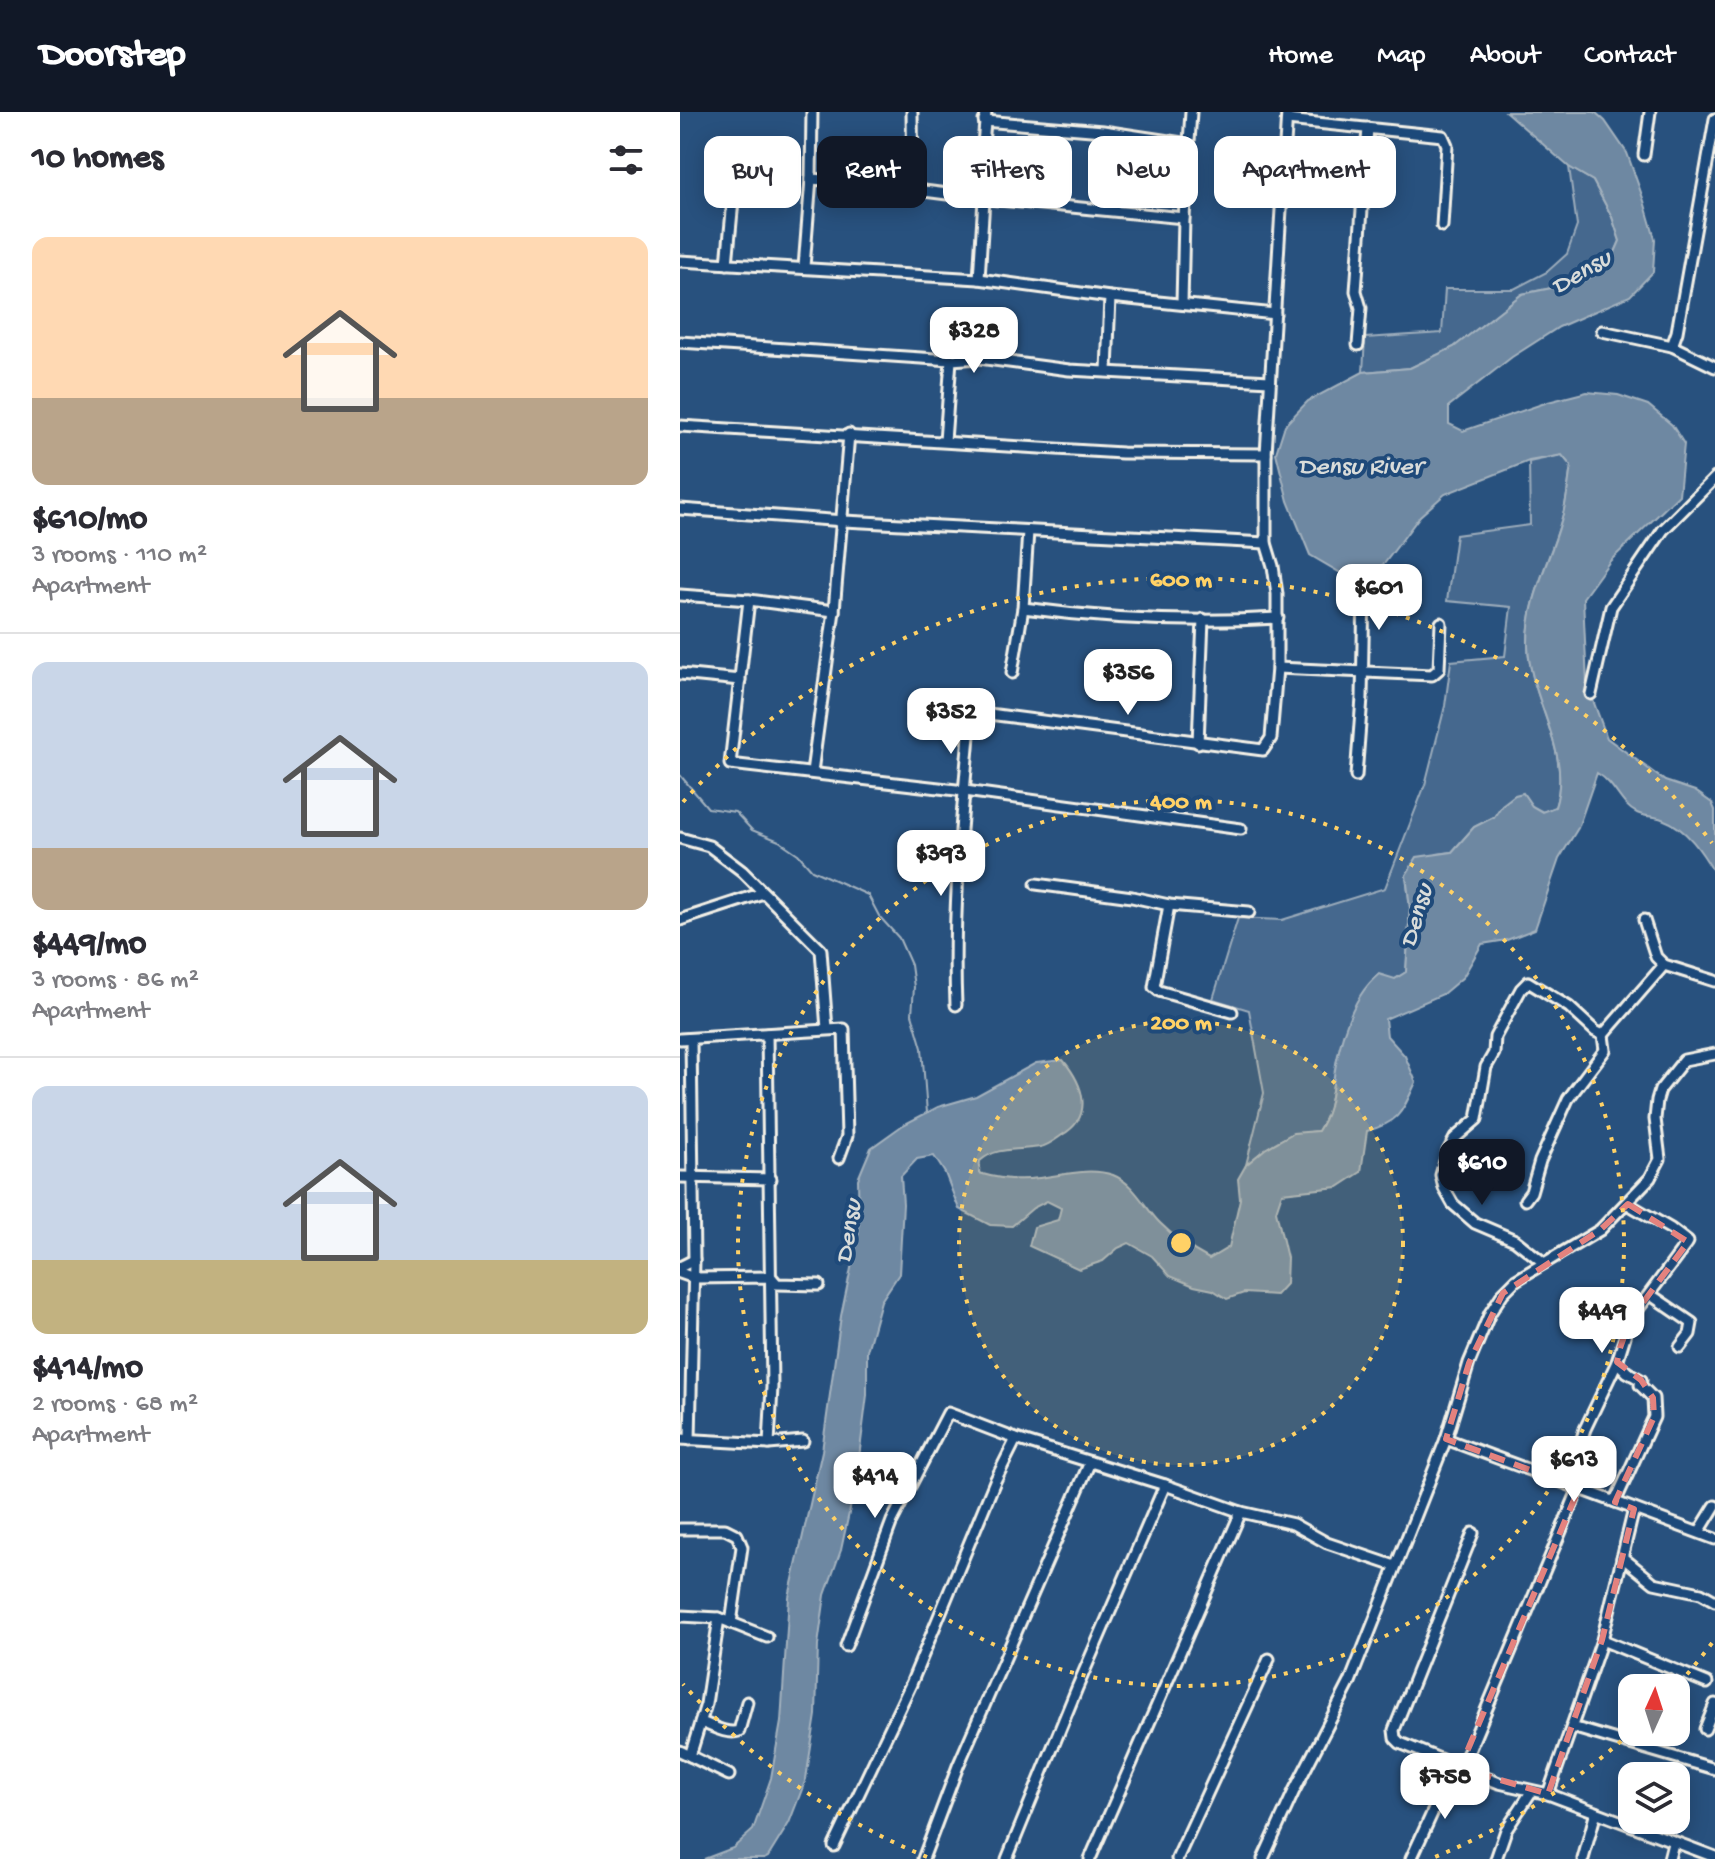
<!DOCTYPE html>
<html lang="en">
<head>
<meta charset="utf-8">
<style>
  :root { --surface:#fff; --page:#f7f7f7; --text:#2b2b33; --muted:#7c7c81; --line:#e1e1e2; --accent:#111827 }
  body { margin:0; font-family:"Gochi Hand",sans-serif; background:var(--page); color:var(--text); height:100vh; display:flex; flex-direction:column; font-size:30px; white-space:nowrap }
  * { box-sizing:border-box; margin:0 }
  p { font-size:26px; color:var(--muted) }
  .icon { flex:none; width:44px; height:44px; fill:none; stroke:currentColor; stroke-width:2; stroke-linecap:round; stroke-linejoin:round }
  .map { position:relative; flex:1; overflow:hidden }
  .details { display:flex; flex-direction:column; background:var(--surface); width:680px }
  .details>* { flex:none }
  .guide { position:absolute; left:24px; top:24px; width:760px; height:72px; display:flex; gap:16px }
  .needle { width:52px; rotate:3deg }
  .controls { position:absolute; left:938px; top:1562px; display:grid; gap:16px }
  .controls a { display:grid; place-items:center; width:72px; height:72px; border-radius:16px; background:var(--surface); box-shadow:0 4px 20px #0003; font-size:40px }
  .price { position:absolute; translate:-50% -68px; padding:0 18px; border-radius:16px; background:#fff; color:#222; font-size:26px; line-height:52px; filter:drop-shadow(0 2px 4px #0008) }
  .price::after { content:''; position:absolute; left:50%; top:48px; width:24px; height:18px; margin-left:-12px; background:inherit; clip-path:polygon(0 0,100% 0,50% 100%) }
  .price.on { background:var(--accent); color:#fff }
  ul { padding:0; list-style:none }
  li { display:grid; align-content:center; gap:16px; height:424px; padding:0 32px }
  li+li { border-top:2px solid var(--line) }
  li span { display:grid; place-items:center; height:248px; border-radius:16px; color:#555 }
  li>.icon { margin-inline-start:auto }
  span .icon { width:144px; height:144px; fill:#fffc; stroke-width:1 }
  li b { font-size:34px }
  h2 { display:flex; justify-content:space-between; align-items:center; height:96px; padding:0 32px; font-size:34px }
  .chip { padding:0 28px; border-radius:16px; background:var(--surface); box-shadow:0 4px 20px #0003; font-size:28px; line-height:72px }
  .chip.on { background:var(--accent); color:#fff }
  header { display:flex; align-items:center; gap:48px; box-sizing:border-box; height:112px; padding:0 40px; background:var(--accent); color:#fff }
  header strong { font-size:38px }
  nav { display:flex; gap:44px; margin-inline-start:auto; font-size:28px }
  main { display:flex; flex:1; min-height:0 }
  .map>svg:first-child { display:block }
  .green { fill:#45688e; stroke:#9cacbb; stroke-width:2 }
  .water { fill:#6e88a2; stroke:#a4b2be; stroke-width:2 }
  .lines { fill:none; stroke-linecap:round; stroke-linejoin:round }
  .stream { stroke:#a4b2be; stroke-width:2 }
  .minor-casing { stroke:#f4f1e8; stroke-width:15 }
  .minor { stroke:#1f4a7a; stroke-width:9 }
  .marked { fill:none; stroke:#e4827e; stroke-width:6; stroke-dasharray:16 10; stroke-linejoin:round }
  .ring { fill:none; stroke:#ffd166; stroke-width:4; stroke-dasharray:4 8 }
  .labels { text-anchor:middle; stroke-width:8; stroke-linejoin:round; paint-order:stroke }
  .water-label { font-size:26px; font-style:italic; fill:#d9dcda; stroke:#1f4a7a }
  .centre { fill:#ffd166; stroke:#1f4a7a; stroke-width:4 }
  .ring-label { font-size:24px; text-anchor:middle; font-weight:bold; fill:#ffd166; stroke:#1f4a7a; stroke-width:8; stroke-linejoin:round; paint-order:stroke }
</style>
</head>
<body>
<header>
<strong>Doorstep</strong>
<nav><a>Home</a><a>Map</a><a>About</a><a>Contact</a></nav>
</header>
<main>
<section class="details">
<h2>10 homes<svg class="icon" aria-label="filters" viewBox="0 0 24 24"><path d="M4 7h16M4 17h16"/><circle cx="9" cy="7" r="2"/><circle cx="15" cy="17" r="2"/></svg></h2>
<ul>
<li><span style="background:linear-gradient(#ffd9b3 65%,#b9a48a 0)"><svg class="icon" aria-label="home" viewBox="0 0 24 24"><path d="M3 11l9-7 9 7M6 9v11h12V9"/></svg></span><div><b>$610/mo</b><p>3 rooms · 110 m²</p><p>Apartment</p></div></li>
<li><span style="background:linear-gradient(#c9d6e8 75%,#b9a48a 0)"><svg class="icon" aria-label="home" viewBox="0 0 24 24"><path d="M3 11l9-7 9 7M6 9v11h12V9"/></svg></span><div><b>$449/mo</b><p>3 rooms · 86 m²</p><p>Apartment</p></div></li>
<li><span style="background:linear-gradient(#c9d6e8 70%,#c2b280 0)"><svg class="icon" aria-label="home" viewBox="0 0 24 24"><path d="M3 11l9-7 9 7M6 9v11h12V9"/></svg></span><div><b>$414/mo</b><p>2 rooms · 68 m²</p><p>Apartment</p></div></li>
</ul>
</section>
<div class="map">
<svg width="1035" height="1747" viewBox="0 0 1035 1747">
  <rect width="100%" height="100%" fill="#28517e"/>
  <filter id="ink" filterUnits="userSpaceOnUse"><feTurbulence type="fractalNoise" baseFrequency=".0125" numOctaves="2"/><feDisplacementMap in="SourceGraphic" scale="16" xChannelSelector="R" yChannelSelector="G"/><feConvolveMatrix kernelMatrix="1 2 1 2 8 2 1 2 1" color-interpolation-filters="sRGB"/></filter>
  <g filter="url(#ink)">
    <g class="green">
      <polygon points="889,55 913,69 932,105 940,129 933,145 923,158 901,170 842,182 774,235 730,256 683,260 685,226 762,221 765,177 834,177 867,160 887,142 897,114"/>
      <path d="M882,343L891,354C888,372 887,392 881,409C869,450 847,489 848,534C850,589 893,641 875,695L863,700L852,694L843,682L822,693L814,705L794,715L772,740L757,742L726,763L730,796L726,860L715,867L657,948L648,1002L638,1019C606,1021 590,1032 566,1053L584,981L569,898L533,887L558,806L602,808L705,776L745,673L765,594L771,549L825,544L831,495L767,489L776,423L850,413L849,350Z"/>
    </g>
    <path class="water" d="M826,0H915L925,9L947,41L964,89L975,127L973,160L950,184L879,215L832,245L769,294V312L783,319L868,290L907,280L938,283L968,293L992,313L1004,332L999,383L930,449L903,486L907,572L927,626L985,669L1015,679L1032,691L1035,698V762C1022,740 1007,716 982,707C975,704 965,705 957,701C940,693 936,672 917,661L898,716L879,747L855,817L827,828L802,832L783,865L763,882L705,907L707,924L725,944L736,970C722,1000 720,1010 687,1019L681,1060L658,1075L602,1081L596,1099L607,1146L606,1172L596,1183L564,1181L547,1187L533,1178L514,1174L490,1164L472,1144L449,1131L438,1136L423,1149L399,1157L349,1134L354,1115L378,1108L381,1096L367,1089L353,1096L332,1114L310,1113L279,1097L265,1061L254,1044L237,1047L221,1064L223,1092L219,1162L201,1189L187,1239V1283L176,1369L161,1438L145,1483L138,1533L136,1603L126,1667L109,1711L88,1745L84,1747H24L53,1736L73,1718L91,1666L101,1610L109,1485L142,1339L161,1204L179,1118L178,1067L191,1036L223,1013L258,995L296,984L356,951L383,948C403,972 415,1004 382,1023C375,1028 368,1034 360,1035C338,1039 317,1034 300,1049L299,1061C319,1067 339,1069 359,1066C383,1063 410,1055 433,1063C454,1071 465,1096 480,1111C495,1126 510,1137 529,1147L549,1135L560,1087L558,1067L566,1053L585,1037L613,1021L638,1019C653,996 651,978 656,952C662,921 673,883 699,862L715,867L726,860L730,796L726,763L737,745L772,740L794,715L814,705L822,693L835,683L843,681L852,694L862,700L875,695C893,640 850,589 848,534C847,487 870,450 881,409C887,391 888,372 891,354L882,343L849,349L765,382L740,404L704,452L684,463L659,460L630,443L608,389L596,341L605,313L628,289L683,260L730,256L774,235L842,182L901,170L924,158L933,145L940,129L932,105L913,69L889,55Z"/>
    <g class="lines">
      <polyline class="stream" points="0,663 28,696 55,700 72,718 99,729 118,742 132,758 188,783 199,804 219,826 231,853 234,875 232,902 242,936 247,1001"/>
      <defs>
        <g id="minor">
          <polyline points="232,0 233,75"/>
          <polyline points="607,8 763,24 767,33 762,114"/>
          <polyline points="304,9 423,19 509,32"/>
          <polyline points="964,43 970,0"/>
          <polyline points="131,67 233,75 244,79 298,86 504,106"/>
          <polyline points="298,86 306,0"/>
          <polyline points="0,149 299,167 430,185 595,202"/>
          <polyline points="47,152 54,78"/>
          <polyline points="124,155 131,67 132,0"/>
          <polyline points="299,167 304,87"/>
          <polyline points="502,192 504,106 511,0"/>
          <polyline points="922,219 992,234 1035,255"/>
          <polyline points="0,230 271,248 299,246 389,258 590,269"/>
          <polyline points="678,233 681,196 676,179 688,16"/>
          <polyline points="992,234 997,220 1035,7"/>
          <polyline points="427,259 430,185"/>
          <polyline points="0,314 442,341 586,342"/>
          <polyline points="265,329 271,248"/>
          <polyline points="0,397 164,409 586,431"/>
          <polyline points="0,483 69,488 154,499"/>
          <polyline points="69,488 50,652 285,679 561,717"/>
          <path d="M343,496C426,507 514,511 598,506"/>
          <polyline points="597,556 752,563 759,557 761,511"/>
          <polyline points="332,561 343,496 348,419"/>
          <polyline points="0,562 60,568"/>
          <polyline points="911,582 931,495 983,418 1035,366"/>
          <polyline points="518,631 523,507"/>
          <polyline points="132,660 154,499 169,322"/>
          <polyline points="676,664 682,586 684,477"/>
          <polyline points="0,726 29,734 62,759 141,838 147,917"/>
          <polyline points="356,772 452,785 489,793 569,800"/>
          <polyline points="489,793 474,875 479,879 552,900"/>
          <polyline points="0,808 83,781"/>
          <polyline points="964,808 976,845 984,853 1035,869"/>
          <path d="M276,893C272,800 282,705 290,612L297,603L309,602L583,638L591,626L597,556V482L593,454L586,431V342L607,0"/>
          <polyline points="923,923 984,853"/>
          <polyline points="0,927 164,917 167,1024 159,1046"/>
          <polyline points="0,1065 91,1067"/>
          <polyline points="845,1088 851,1080 860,1049 888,987 925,938 923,923 915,919 889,895 848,870 841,877 815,925 814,941 806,955 797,1007 775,1026 768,1039 761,1063 764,1076 773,1092 795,1111 835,1128 864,1151"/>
          <polyline points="0,1155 14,1148"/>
          <polyline points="0,1161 14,1166 91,1165 97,1172 139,1173"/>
          <polyline points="971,1183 1012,1211 1010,1222 1000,1235"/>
          <polyline points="0,1327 89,1332 92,1275 87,922"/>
          <polyline points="766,1327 1035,1427"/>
          <polyline points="10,1328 14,1148 11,928"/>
          <polyline points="89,1332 123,1329"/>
          <polyline points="935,1390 974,1305 973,1286 960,1273 961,1268 947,1260 937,1250"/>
          <polyline points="0,1417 45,1417 57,1423 62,1435 51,1511"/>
          <polyline points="1019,1420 1035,1394"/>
          <polyline points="793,1421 714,1618 715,1626 720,1631 819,1671 868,1682 1035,1745"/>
          <polyline points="942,1445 974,1471 1021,1481 1035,1489"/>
          <polyline points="0,1504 39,1506"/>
          <polyline points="922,1528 1027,1571"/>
          <polyline points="166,1534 212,1409 268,1301 336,1327 485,1373 561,1400 613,1412 647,1431 715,1454"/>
          <path d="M21,1610C32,1614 47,1623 59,1619L67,1590"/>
          <polyline points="892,1615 1035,1657"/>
          <polyline points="1025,1617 1035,1592"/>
          <polyline points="0,1639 49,1663"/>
          <polyline points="10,1644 26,1592 39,1506 87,1525"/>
          <polyline points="868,1682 922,1528 954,1397"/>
          <polyline points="154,1734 231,1572 315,1369 336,1327"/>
          <polyline points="243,1747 278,1654 410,1350"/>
          <polyline points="327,1747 397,1576 485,1373"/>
          <polyline points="410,1747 561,1400"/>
          <polyline points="497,1747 589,1547"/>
          <polyline points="583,1747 614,1679 670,1570 766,1327 789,1251 810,1201 823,1181 836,1168 920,1118 970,1066 980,1047 975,1007 977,988 980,978 1004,948 1035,942"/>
          <polyline points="731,1747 767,1669 780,1656 789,1639 899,1376 899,1336 905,1317 937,1250 950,1208 1008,1130 991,1117 948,1092"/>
          <polyline points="816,1747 826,1718 851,1680"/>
          <polyline points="903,1747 916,1700"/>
          <polyline points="989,1747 993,1731"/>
        </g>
      </defs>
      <use href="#minor" class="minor-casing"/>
      <use href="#minor" class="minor"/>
    </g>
  </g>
  <path class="marked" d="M948,1092L1008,1130L950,1208L940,1236L937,1250L961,1268L973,1286L974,1305L935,1390L954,1397L922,1528L868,1682L780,1656L899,1376L766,1327L789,1251L823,1181L920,1118Z"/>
  <circle cx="501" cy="1131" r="222" fill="#ffd166" fill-opacity=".12"/>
  <g class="ring">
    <circle cx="501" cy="1131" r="222"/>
    <circle cx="501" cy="1131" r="443"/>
    <path d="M1032 1531A665 665 0 0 1 995 1576M950 1621A665 665 0 0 1 755 1745M247 1745A665 665 0 0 1 3 1572M3 690A665 665 0 0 1 1032 731"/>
  </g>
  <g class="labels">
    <g class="water-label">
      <text transform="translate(900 158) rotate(-31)" y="9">Densu</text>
      <text x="680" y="361">Densu River</text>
      <text transform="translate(734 803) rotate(-74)" y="9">Densu</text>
      <text transform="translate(166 1119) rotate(-81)" y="9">Densu</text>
    </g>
  </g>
  <circle cx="501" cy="1131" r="12" class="centre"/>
  <g class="ring-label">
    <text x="501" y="474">600 m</text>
    <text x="501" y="696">400 m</text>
    <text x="501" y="917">200 m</text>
  </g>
</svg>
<div class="controls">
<a><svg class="needle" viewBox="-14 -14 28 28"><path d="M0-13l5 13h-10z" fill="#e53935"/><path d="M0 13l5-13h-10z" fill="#7c7c81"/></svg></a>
<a><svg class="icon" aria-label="layers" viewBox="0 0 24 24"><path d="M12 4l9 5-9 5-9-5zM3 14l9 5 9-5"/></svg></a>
</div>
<b class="price" style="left:294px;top:263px">$328</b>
<b class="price" style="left:699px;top:520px">$601</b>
<b class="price" style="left:448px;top:605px">$356</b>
<b class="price" style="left:271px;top:644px">$352</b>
<b class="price" style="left:261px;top:786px">$393</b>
<b class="price on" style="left:802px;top:1095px">$610</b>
<b class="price" style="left:922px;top:1243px">$449</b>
<b class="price" style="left:894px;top:1392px">$613</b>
<b class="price" style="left:195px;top:1408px">$414</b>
<b class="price" style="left:765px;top:1709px">$758</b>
<div class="guide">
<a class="chip">Buy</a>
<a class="chip on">Rent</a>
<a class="chip">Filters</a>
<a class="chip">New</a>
<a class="chip">Apartment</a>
</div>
</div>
</main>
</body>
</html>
